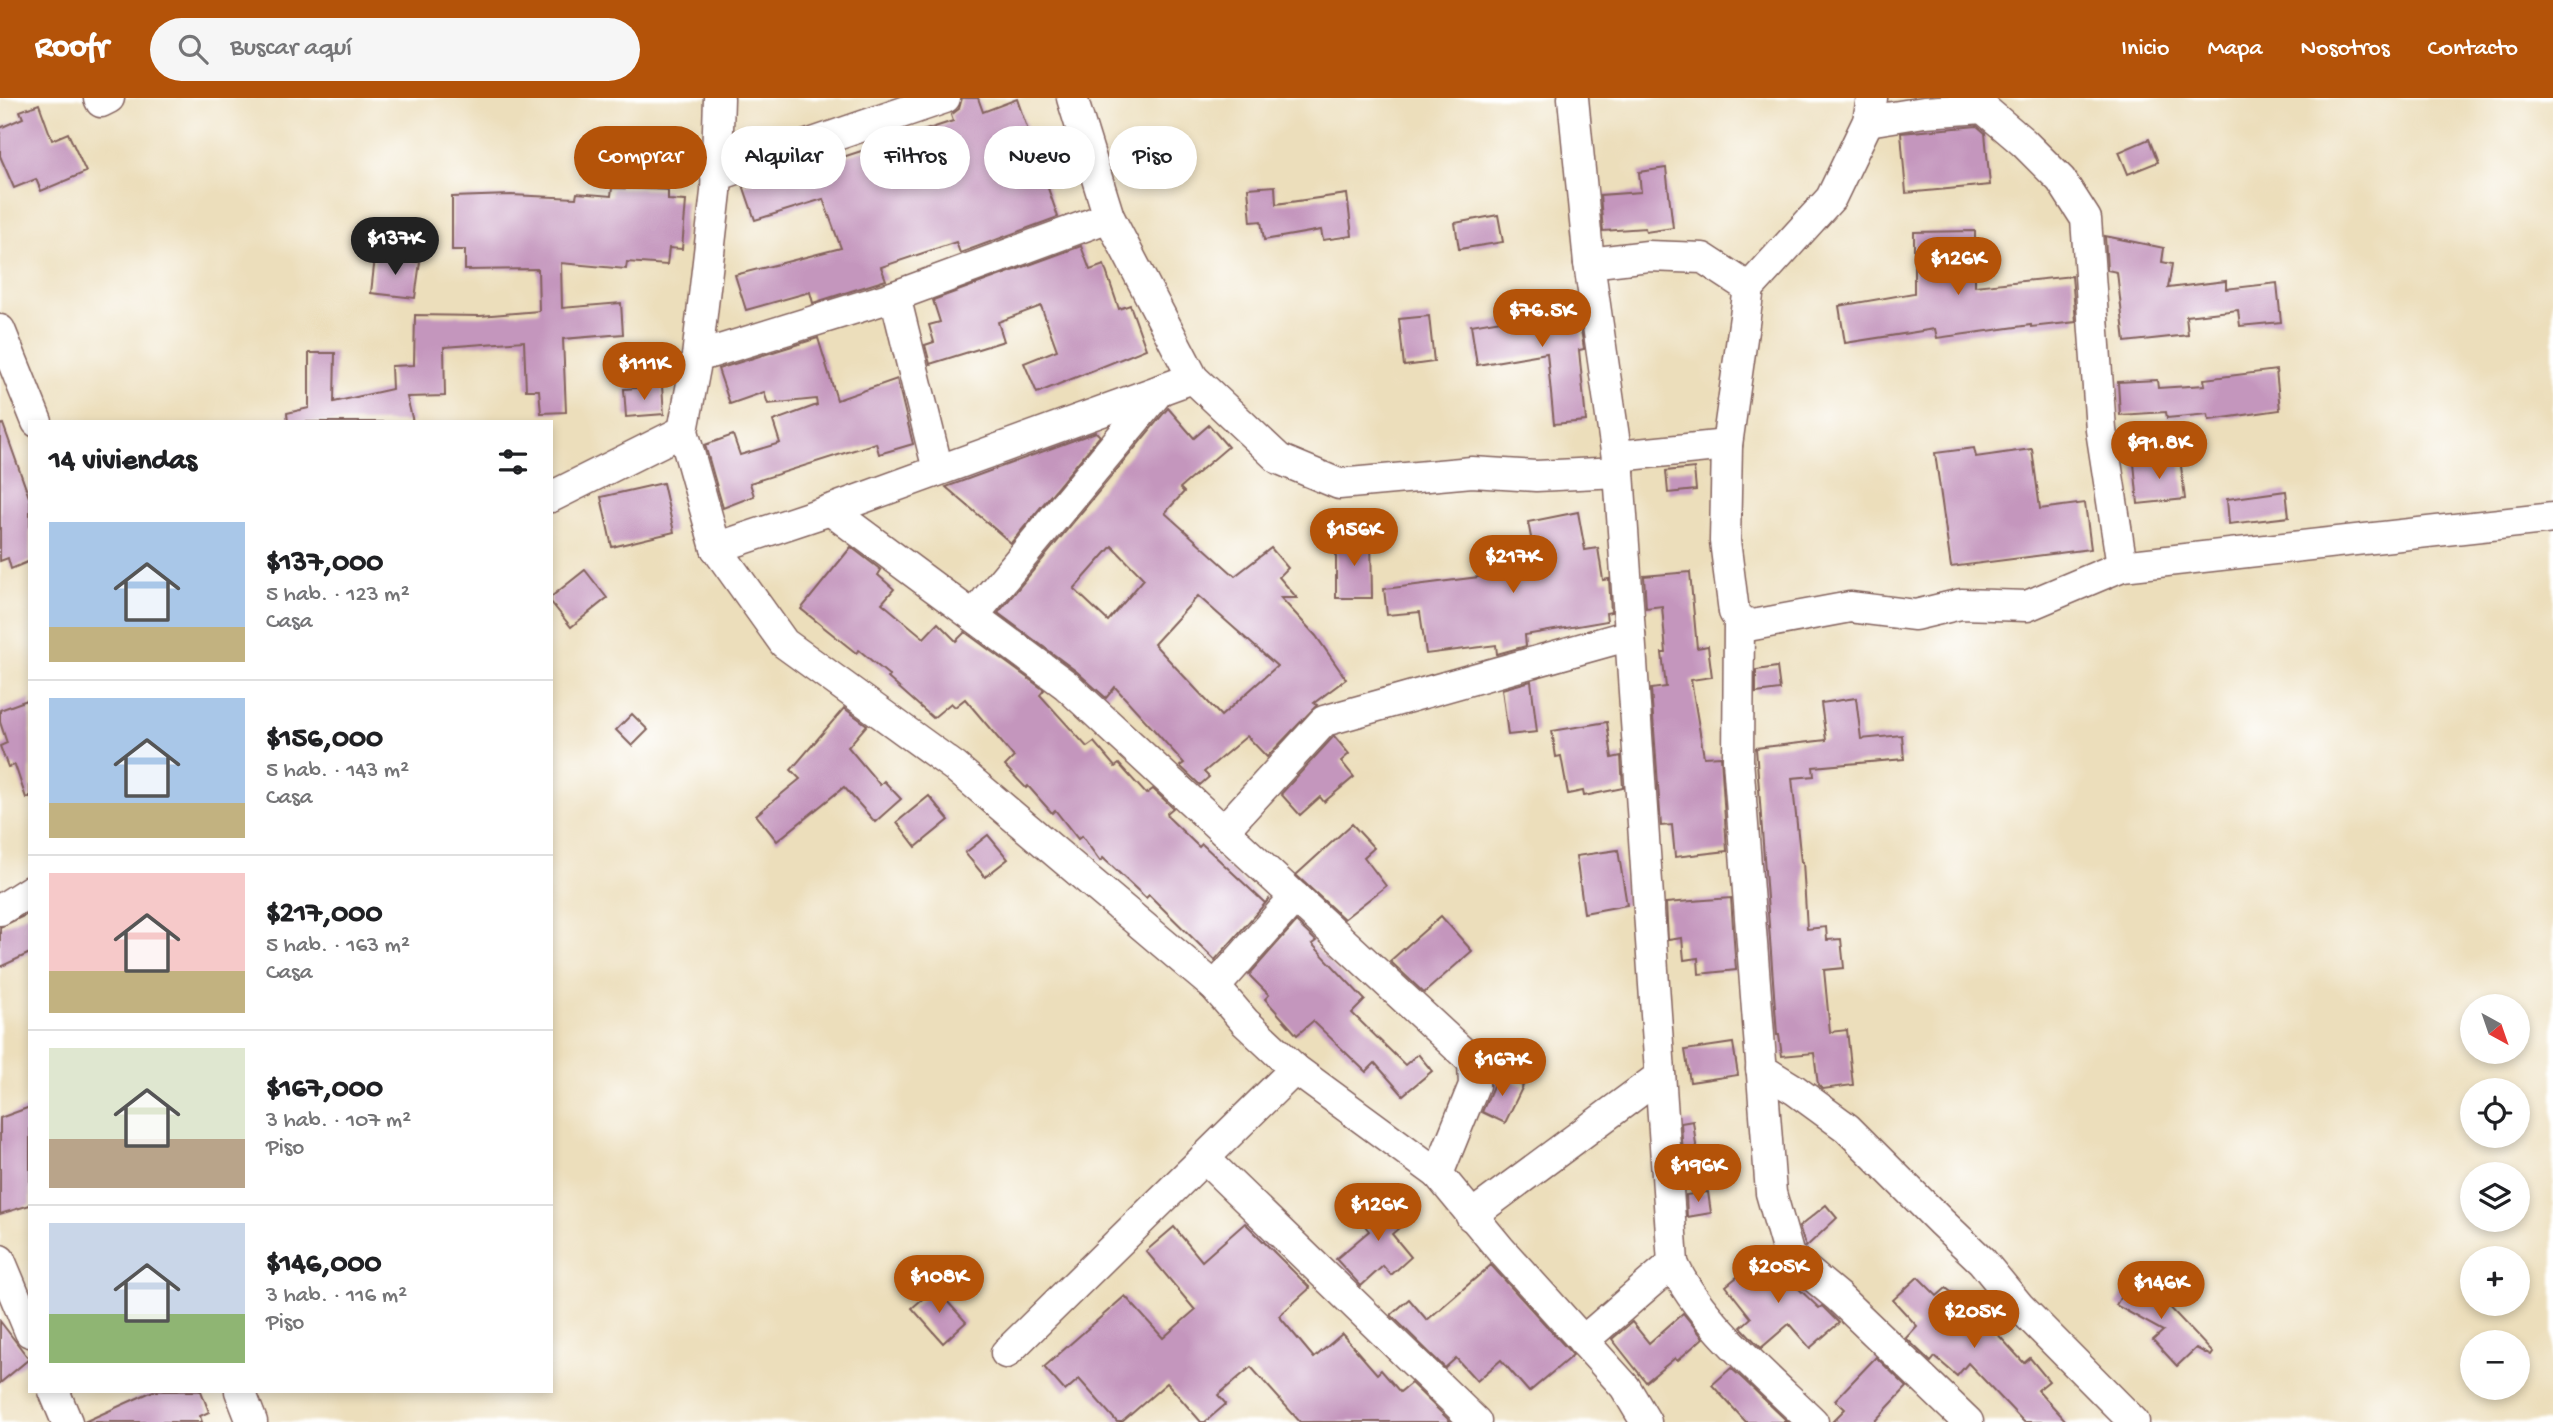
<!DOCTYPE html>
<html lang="es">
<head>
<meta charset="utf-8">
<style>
  :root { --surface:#fff; --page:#f6f6f6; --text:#202124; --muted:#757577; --line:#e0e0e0; --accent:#b45309 }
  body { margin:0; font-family:"Gochi Hand",sans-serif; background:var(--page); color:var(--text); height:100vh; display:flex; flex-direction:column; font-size:26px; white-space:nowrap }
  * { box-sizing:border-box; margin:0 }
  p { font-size:23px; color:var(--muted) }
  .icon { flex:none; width:38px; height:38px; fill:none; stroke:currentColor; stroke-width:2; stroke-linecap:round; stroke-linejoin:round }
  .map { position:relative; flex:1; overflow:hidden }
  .side { position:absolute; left:28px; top:322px; width:525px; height:973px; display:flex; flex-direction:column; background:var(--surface); border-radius:0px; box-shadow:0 4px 10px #0003 }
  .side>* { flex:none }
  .top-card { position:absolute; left:574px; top:28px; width:665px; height:63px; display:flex; gap:14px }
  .needle { width:46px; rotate:140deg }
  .tools { position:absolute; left:2460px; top:896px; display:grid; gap:14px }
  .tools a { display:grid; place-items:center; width:70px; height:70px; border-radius:50%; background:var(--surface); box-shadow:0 4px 10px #0003; font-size:35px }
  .price { position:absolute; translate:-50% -60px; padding:0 16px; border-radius:24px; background:var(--accent); color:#fff; font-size:23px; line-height:46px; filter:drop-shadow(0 2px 4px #0008) }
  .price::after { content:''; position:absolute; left:50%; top:42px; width:21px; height:16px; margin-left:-10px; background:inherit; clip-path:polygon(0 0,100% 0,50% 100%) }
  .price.active { background:#222; color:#fff }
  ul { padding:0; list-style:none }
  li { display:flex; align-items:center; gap:21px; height:175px; padding:0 21px }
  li+li { border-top:2px solid var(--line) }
  li span { display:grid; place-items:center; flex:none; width:196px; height:140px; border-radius:0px; color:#555 }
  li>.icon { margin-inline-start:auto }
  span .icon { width:84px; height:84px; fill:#fffc; stroke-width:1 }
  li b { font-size:30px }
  h2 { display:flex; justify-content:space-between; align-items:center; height:84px; padding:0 21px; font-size:30px }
  .chip { padding:0 24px; border-radius:32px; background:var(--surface); box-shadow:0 4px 10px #0003; font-size:24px; line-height:63px }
  .chip.active { background:var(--accent); color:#fff }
  header { display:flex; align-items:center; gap:42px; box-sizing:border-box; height:98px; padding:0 35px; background:var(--accent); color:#fff }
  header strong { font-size:33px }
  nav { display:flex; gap:38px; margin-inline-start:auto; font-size:24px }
  .search { width:490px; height:63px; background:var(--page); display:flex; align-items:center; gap:18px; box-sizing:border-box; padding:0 24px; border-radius:38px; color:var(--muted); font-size:26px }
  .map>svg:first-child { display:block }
  .building { fill:#c496bd; fill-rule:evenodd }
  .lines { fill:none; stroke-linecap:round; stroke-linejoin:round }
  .street-casing { stroke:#83625d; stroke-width:33 }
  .street { stroke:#fff; stroke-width:30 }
</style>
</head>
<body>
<header>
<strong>Roofr</strong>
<div class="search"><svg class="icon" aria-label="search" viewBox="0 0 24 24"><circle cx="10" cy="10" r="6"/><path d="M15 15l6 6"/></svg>Buscar aquí</div>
<nav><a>Inicio</a><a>Mapa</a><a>Nosotros</a><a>Contacto</a></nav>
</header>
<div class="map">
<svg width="2553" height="1324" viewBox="0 0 2553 1324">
  <rect width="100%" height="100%" fill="#fff"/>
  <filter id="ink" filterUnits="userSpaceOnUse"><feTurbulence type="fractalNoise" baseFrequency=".0143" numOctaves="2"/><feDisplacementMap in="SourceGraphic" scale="14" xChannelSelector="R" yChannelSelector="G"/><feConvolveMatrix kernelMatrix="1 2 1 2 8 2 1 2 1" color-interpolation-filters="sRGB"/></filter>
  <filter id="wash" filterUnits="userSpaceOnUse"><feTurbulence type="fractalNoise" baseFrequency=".00686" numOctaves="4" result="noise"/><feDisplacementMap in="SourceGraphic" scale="28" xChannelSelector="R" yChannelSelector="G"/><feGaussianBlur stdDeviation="1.57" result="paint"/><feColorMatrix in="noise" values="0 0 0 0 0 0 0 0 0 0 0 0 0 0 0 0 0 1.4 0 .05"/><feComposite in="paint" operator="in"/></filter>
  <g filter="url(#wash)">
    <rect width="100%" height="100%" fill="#ecdebb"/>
    <g id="blocks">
      <g class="building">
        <polygon points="962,0 978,0 983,14 1017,1 1058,119 960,155 956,144 881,169 886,182 813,205 810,194 746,212 735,177 841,150 823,101 755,122 743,87 841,54 843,59 953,23 951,17 959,11"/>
        <polygon points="39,6 52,42 68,35 86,74 41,93 36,81 14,90 0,58 0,30 23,20 20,13"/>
        <polygon points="1977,28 1985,35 1990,87 1906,95 1901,35"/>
        <polygon points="2149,41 2158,64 2128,76 2119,54"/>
        <polygon points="1666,70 1673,130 1646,134 1645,130 1603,133 1600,97 1641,94 1639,74"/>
        <polygon points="1275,88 1276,106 1347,96 1352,138 1323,142 1321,132 1264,142 1261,123 1251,124 1248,90"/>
        <polygon points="612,90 668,92 668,102 686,103 682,151 669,150 667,167 627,164 626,171 561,165 562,210 621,205 623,236 563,241 566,314 541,315 539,292 526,292 524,243 444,249 445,298 407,299 413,324 288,324 287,315 309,310 309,255 335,255 334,304 392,291 391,268 414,267 415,217 480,218 539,213 538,171 465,172 465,152 452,152 452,99 511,97 576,100 577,95 611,98"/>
        <polygon points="1498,117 1503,144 1459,151 1455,125"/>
        <polygon points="1975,133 1975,188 2072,178 2076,224 2031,229 2031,227 1937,240 1935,231 1845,245 1839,208 1914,195 1914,134"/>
        <polygon points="2105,138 2164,150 2162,164 2172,166 2168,190 2226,183 2226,191 2277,185 2281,224 2240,228 2238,212 2186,218 2188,237 2125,244 2117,174 2107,172"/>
        <polygon points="1081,148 1090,172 1104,167 1119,211 1130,207 1146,251 1037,295 1024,265 1057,252 1041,208 998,224 1004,243 930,266 925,247 934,244 929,227 940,224 933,202"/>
        <polygon points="375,159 420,164 415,200 371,195"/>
        <polygon points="1576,198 1584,251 1579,252 1586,323 1554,326 1547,255 1477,267 1471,227 1519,219 1517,209"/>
        <polygon points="1429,218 1434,264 1404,268 1399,221"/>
        <polygon points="818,240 837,302 897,281 913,346 879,356 876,345 750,385 754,398 723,410 705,347 733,337 740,357 780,345 773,323 817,307 816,301 768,306 764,294 730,306 718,271"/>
        <polygon points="2276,272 2280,312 2209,322 2208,316 2167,320 2166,314 2120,317 2118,284 2157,282 2158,290 2205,287 2204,281"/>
        <polygon points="662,288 664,316 626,319 624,291"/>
        <path d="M1168,310L1194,340L1209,327L1228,349L1180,390L1184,394L1165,415L1235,478L1271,450L1288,470L1279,479L1297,500H1281L1316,538L1346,581L1314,605L1317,607L1267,659L1247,638L1204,674L1209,679L1200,687L1180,668L1184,665L1115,589L1106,600L1076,573L998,515ZM1112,448L1144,481L1108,523L1074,491ZM1198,498L1277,568L1221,618L1154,546Z"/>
        <polygon points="3,326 30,402 30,463 11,471 8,460 0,463 0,327"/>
        <polygon points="1096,334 1100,338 1011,445 946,389"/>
        <polygon points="1974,350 1976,359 2032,351 2040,411 2085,405 2091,451 1951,469 1935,355"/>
        <polygon points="2180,360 2185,401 2138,406 2134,365"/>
        <polygon points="1694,370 1696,392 1668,395 1666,373"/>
        <polygon points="663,385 674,434 612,449 601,399"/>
        <polygon points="2286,393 2289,419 2229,426 2227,401"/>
        <polygon points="1578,414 1585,452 1598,450 1603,482 1609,481 1611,514 1606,515 1607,523 1525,537 1526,548 1497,556 1496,547 1426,556 1420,514 1387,517 1384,491 1494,477 1494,471 1536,465 1528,424"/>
        <polygon points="1371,439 1372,500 1336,500 1336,440"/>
        <polygon points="851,449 881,472 878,477 894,491 882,505 924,540 938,525 956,543 965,534 1044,592 1040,597 1087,649 1094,644 1115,669 1119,666 1146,696 1153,691 1173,710 1167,715 1168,719 1199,749 1202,746 1265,805 1270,800 1215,862 1149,797 1146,800 1103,760 1100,763 1082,738 1078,741 1055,712 1052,715 1028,688 1026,690 1005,668 1014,659 965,601 955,609 951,605 933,620 888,580 890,578 859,552 856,555 801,511"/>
        <polygon points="585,472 607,500 571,529 551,504 551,499"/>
        <polygon points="1690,474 1697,550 1708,548 1712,579 1691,582 1704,659 1721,658 1727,753 1675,759 1672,727 1661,728 1651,591 1666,589 1662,555 1666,555 1662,508 1646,510 1644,478"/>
        <polygon points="1777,569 1780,592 1756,595 1756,572"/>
        <polygon points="1531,583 1537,634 1508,637 1502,591"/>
        <polygon points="1856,600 1861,641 1902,637 1904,661 1813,669 1814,678 1792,680 1801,764 1803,764 1807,831 1826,829 1827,842 1841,841 1844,870 1824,872 1830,934 1847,932 1853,987 1823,991 1818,987 1814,955 1782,958 1779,937 1777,937 1756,650 1826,642 1821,605"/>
        <polygon points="30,601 30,699 26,700 15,667 8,669 0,648 7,645 0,624 0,612"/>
        <polygon points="844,610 867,627 848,649 880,687 884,683 901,701 875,724 844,689 777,743 756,717 800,681 791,672"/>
        <polygon points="632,616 648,632 632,648 616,632"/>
        <polygon points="1607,624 1612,660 1621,658 1623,690 1584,698 1583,693 1568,696 1561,658 1556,659 1552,633"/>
        <polygon points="1334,638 1349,656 1341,663 1354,679 1324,704 1320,699 1300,717 1281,696"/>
        <polygon points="929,698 949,722 916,749 897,724"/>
        <polygon points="1352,726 1374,750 1364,759 1386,788 1344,821 1296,777"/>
        <polygon points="988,737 1008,761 985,779 965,755"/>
        <polygon points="1618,752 1627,807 1584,815 1576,758"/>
        <polygon points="1731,800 1736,872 1699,876 1698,860 1684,862 1682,840 1668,842 1666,805"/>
        <polygon points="30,815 30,855 0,869 0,829"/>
        <polygon points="1441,818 1472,853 1424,895 1390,863"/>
        <polygon points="1296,824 1316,843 1312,846 1365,902 1352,915 1405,967 1418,956 1432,973 1403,997 1375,965 1366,974 1313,923 1297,937 1265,901 1269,897 1249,877"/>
        <polygon points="1733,945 1738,977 1690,984 1685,952"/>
        <polygon points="1498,976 1523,988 1505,1025 1482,1014"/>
        <polygon points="30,1009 30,1107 0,1116 0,1020"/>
        <polygon points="1693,1023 1697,1055 1683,1057 1681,1025"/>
        <polygon points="1708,1094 1711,1115 1687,1119 1686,1097"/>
        <polygon points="1393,1096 1412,1119 1392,1136 1411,1159 1391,1177 1383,1168 1361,1188 1336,1161 1369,1133 1361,1123"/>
        <polygon points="1826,1107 1837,1120 1806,1149 1799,1129"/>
        <polygon points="1245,1125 1310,1190 1279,1218 1314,1260 1342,1236 1377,1276 1381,1272 1400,1294 1411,1285 1451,1324 1300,1324 1251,1269 1218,1297 1226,1306 1205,1324 1201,1324 1167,1285 1122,1324 1117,1324 1079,1281 1065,1293 1044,1269 1125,1198 1163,1240 1195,1212 1146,1153 1174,1129 1202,1163"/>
        <polygon points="1769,1153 1778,1171 1819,1210 1822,1208 1839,1225 1810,1250 1789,1226 1761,1250 1741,1229 1751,1220 1726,1188"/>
        <polygon points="1491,1167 1573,1257 1529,1294 1501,1262 1477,1283 1456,1260 1445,1270 1391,1217 1409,1201 1427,1222"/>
        <polygon points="2132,1178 2159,1192 2156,1199 2165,1204 2213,1255 2211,1258 2196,1250 2177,1268 2153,1242 2163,1233 2116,1207"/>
        <polygon points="1918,1179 1937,1198 1946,1190 1994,1227 1992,1230 2024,1265 2030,1260 2049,1283 2038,1292 2067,1324 2024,1324 1968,1265 1957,1278 1935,1259 1931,1264 1906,1240 1917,1228 1893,1202"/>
        <polygon points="935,1190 966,1224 943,1245 912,1210"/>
        <polygon points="1683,1215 1703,1240 1677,1263 1675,1260 1646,1284 1612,1241 1632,1224 1649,1245"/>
        <polygon points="0,1223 29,1261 0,1285"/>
        <polygon points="1876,1259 1907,1289 1874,1324 1832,1324 1845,1311 1835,1302"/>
        <polygon points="1731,1270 1744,1282 1788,1324 1746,1324 1712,1287"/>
        <polygon points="153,1293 201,1293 209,1314 200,1318 202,1324 84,1324"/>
      </g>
    </g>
  </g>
  <g filter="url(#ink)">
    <use href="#blocks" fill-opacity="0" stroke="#83625d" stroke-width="2"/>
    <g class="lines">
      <defs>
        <g id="street">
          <polyline points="99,0 101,4 109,0"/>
          <polyline points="719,0 716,94 697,259 683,333 716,450 784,545 955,669 1215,889 1245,924 1295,971 1438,1076"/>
          <polyline points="1072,0 1109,119 1193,280 1279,361 1339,386 1472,374 1536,378 1619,374"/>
          <path d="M1573,0L1589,165L1619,374L1673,1165C1696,1220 1770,1282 1813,1324"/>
          <polyline points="1868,23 1924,14 1983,10 2024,45 2061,82 2086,121 2101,332 2122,468"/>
          <polyline points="716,78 945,0"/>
          <polyline points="1589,165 1648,158 1703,160 1749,190"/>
          <polyline points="895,198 938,372"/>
          <polyline points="0,232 37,324"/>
          <polyline points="697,259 895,198 1109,119"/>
          <polyline points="1727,347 1749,190 1831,100 1868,23 1872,0"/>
          <polyline points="1618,358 1727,347 1725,443 1734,514 1739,522 1753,527 1850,509 1915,517 1961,506 2027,508 2122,468 2553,420"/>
          <polyline points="551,399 683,333"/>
          <polyline points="830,412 1066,587 1473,964 1474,987 1438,1076 1500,1151 1625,1289 1646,1324"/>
          <polyline points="716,450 830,412 1193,280"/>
          <polyline points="973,518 1160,292"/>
          <polyline points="1739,522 1738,662 1771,1095 1789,1158 1838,1199 1968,1324"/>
          <polyline points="1223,733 1324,623 1630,537"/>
          <polyline points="0,812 30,793"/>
          <polyline points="1215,889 1295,799"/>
          <polyline points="1761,971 1795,992 1847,1030 1941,1124 1982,1163 2019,1208 2134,1324"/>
          <polyline points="1204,1060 1476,1324"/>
          <polyline points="1471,1118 1660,978"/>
          <polyline points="0,1162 30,1234"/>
          <polyline points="1583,1243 1673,1165"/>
          <polyline points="1006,1255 1295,971"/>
          <polyline points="54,1293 67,1324"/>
          <polyline points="240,1293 252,1324"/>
        </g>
      </defs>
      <use href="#street" class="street-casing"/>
      <use href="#street" class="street"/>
    </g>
  </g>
</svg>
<div class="tools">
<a><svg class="needle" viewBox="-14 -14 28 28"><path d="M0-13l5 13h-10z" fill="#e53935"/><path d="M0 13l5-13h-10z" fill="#757577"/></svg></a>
<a><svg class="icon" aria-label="locate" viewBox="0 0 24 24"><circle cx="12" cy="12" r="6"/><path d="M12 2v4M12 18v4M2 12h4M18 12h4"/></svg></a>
<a><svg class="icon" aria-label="layers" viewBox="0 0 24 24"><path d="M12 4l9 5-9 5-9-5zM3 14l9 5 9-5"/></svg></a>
<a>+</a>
<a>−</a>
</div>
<b class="price active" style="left:395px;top:179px">$137K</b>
<b class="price" style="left:1958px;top:199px">$126K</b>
<b class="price" style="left:1542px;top:251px">$76.5K</b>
<b class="price" style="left:644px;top:304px">$111K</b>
<b class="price" style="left:2159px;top:383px">$91.8K</b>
<b class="price" style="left:1354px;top:470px">$156K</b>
<b class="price" style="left:1513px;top:497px">$217K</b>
<b class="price" style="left:1502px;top:1000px">$167K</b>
<b class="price" style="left:1698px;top:1106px">$196K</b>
<b class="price" style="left:1378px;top:1145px">$126K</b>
<b class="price" style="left:1778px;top:1207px">$205K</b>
<b class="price" style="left:939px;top:1217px">$108K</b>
<b class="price" style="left:2161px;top:1223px">$146K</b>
<b class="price" style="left:1974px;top:1252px">$205K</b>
<div class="top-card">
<a class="chip active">Comprar</a>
<a class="chip">Alquilar</a>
<a class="chip">Filtros</a>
<a class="chip">Nuevo</a>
<a class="chip">Piso</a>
</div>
<section class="side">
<h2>14 viviendas<svg class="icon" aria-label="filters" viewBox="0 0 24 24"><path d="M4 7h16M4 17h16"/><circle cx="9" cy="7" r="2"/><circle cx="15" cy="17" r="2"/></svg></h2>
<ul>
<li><span style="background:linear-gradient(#a9c7e8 75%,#c2b280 0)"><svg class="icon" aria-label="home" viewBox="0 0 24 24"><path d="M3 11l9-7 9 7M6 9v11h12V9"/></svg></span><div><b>$137,000</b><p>5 hab. · 123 m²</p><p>Casa</p></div></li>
<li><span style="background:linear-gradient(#a9c7e8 75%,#c2b280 0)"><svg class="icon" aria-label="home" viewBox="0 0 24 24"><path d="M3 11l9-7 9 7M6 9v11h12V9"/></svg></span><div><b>$156,000</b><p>5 hab. · 143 m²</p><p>Casa</p></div></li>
<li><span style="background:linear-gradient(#f6c9c9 70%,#c2b280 0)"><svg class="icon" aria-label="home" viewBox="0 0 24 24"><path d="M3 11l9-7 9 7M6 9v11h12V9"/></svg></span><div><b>$217,000</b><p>5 hab. · 163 m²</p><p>Casa</p></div></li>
<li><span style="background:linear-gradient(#dfe7d0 65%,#b9a48a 0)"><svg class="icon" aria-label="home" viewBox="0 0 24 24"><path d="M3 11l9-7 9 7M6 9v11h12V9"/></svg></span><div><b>$167,000</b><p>3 hab. · 107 m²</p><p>Piso</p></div></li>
<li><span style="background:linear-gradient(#c9d6e8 65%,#8fb573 0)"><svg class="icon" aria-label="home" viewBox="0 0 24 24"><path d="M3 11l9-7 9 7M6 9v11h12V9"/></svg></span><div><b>$146,000</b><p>3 hab. · 116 m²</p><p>Piso</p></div></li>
</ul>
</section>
</div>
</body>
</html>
